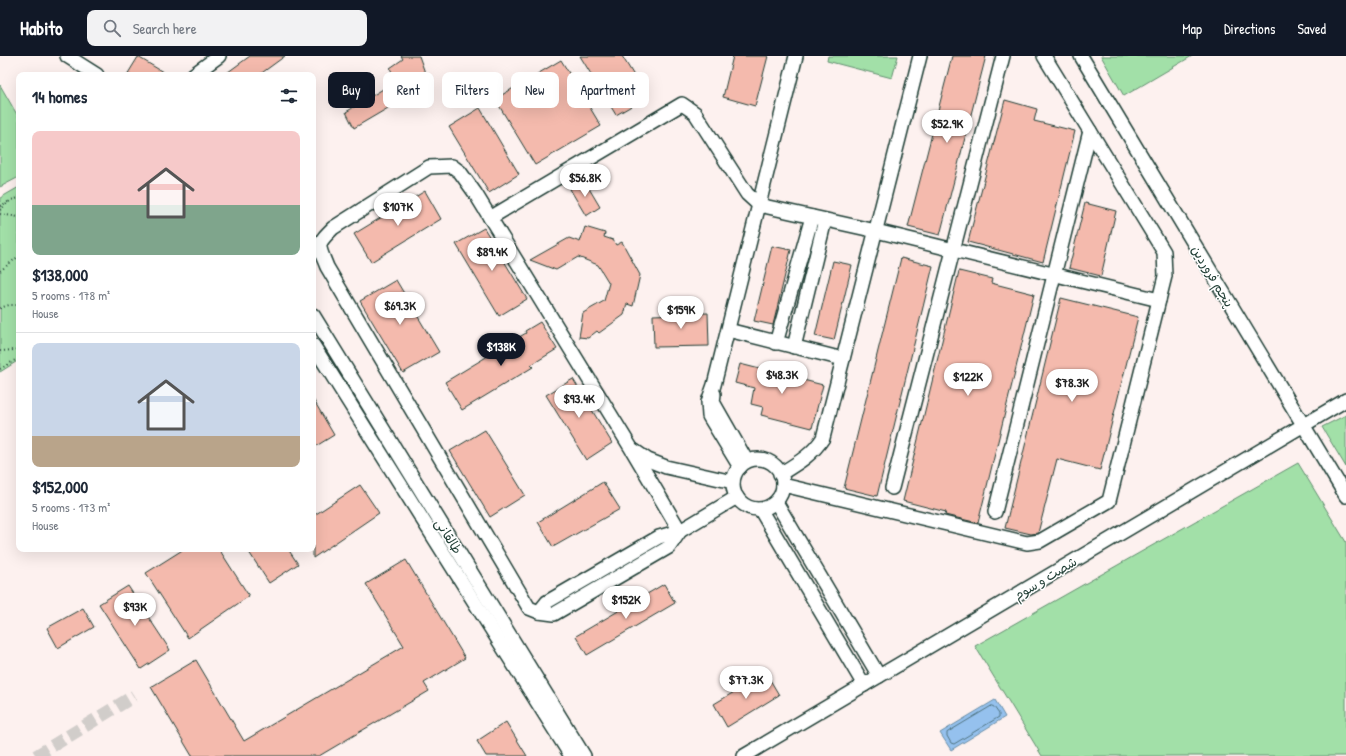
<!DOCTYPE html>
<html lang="en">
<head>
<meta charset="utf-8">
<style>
  :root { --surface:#fff; --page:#f2f2f3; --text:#1f2937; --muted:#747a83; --line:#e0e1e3; --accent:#111827 }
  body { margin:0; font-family:"Patrick Hand","Playpen Sans Arabic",sans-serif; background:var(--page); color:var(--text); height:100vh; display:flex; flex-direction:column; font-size:15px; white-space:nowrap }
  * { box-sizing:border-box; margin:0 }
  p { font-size:13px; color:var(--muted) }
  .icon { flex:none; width:22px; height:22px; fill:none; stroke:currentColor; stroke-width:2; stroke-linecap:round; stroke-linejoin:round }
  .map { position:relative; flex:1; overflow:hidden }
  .side { position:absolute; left:16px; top:16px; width:300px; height:480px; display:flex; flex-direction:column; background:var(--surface); border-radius:8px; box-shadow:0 4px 16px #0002 }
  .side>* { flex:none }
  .banner { position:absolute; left:328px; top:16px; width:380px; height:36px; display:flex; gap:8px }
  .price { position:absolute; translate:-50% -34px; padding:0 9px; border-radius:14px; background:#fff; color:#222; font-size:13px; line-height:26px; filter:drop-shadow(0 1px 2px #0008) }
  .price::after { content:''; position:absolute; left:50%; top:24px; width:12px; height:9px; margin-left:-6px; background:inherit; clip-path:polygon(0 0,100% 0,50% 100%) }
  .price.on { background:var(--accent); color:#fff }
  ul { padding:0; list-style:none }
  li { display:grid; align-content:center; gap:8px; height:212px; padding:0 16px }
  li+li { border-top:1px solid var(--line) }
  li span { display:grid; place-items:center; height:124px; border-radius:8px; color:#555 }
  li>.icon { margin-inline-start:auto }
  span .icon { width:72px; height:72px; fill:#fffc; stroke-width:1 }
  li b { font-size:17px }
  h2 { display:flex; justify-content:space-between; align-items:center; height:48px; padding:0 16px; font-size:17px }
  .tag { padding:0 14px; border-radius:8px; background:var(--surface); box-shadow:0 4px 16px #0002; font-size:14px; line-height:36px }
  .tag.on { background:var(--accent); color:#fff }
  header { display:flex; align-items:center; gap:24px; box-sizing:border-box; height:56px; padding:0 20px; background:var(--accent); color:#fff }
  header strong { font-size:19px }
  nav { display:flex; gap:22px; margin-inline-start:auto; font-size:14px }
  .search { width:280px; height:36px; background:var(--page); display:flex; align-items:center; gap:10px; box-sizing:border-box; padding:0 14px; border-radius:8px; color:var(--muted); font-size:15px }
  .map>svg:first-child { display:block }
  .green { fill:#a2e0a8; stroke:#608e6e }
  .water { fill:#95c1ee; stroke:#668ca4 }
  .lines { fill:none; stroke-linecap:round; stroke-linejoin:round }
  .shore { stroke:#4e727e; stroke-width:1 }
  .building { fill:#f4baad; stroke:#1f3d34 }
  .minor-tunnel { stroke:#d1cdca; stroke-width:13; stroke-dasharray:13 6; stroke-linecap:butt }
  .minor-casing { stroke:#1f3d34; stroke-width:16 }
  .path { stroke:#1f3d34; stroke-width:2; stroke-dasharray:1 3; stroke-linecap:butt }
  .minor { stroke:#fff; stroke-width:13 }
  .labels { text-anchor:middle; stroke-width:3; stroke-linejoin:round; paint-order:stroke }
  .street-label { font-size:13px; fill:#1f3d34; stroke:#fff }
</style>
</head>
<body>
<header>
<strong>Habito</strong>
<div class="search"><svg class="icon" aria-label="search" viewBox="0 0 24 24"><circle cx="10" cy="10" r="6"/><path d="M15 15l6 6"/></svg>Search here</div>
<nav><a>Map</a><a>Directions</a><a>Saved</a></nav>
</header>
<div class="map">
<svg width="1346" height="700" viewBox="0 0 1346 700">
  <rect width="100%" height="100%" fill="#fdf1ef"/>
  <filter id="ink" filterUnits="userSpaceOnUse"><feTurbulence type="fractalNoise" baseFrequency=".025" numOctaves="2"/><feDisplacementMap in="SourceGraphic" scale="8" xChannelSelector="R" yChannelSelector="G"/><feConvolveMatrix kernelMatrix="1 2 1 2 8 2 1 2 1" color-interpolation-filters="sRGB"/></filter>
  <g filter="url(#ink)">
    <g class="green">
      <polygon points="828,0 898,0 892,22 827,5"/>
      <polygon points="1101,0 1192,0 1124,40"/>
      <polygon points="0,29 19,62 19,121 0,131"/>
      <polygon points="19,131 19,304 0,316 0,142"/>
      <polygon points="1346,359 1346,411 1322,371"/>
      <polygon points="1298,407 1346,486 1346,700 1042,700 975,590"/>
    </g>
    <polygon class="water" points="995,644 1005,661 951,694 940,677"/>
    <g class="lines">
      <polygon class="shore" points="992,650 994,651 999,658 999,661 954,688 951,687 947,680 947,677"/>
    </g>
    <g class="building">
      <polygon points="250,0 285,0 259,19 224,19"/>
      <polygon points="401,0 419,0 429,28 354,72 346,56 396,25 390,12 403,3"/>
      <polygon points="580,0 622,0 647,41 616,59"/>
      <polygon points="733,0 768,0 755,50 723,41"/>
      <polygon points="952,0 986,0 940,179 908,171"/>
      <polygon points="138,1 168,19 127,19"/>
      <polygon points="561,4 601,70 535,109 495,43"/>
      <polygon points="1005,44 1037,53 1034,65 1075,75 1043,206 968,186"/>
      <polygon points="480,52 519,118 489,137 449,71"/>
      <polygon points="584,124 600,151 586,160 570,133"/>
      <polygon points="425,135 441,163 371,206 354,178"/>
      <polygon points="1085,147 1116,155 1101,220 1069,212"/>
      <polygon points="585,171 605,177 604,181 613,184 616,189 622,186 640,219 633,250 627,248 624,259 599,277 597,275 588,282 579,281 583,257 604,245 609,227 598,209 578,201 556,214 530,204 569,182 580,186"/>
      <polygon points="484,172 527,243 499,260 456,188"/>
      <polygon points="772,190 791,194 773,269 754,265"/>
      <polygon points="901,202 933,210 877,440 844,432"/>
      <polygon points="833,205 852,209 834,284 815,280"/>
      <polygon points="959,215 992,223 991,227 1034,238 978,467 945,459 946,456 903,445"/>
      <polygon points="396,224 439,296 403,317 360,245"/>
      <polygon points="1061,242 1138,261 1100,414 1057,403 1038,477 1031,478 1005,472"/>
      <polygon points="708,257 709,290 654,291 653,259"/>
      <polygon points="540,266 557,293 531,309 533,311 462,354 445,326 526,277 525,275"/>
      <polygon points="740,308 823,329 812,372 761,359 763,351 751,348 754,332 735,327"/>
      <polygon points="573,323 612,387 586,404 546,339"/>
      <polygon points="313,343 334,379 313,392"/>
      <polygon points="485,374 525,439 490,461 450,395"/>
      <polygon points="603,426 620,453 553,491 538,466"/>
      <polygon points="360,429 379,457 313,502 313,460"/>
      <polygon points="184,493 219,493 249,540 188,582 146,517"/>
      <polygon points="247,493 288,493 298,508 269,527"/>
      <polygon points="406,504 465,602 424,627 429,635 319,700 192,700 151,631 196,604 244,685 404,590 366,528"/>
      <polygon points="664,528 675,547 587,599 576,580"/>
      <polygon points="128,530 170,594 141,613 99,548"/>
      <polygon points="83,552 94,571 58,592 47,572"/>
      <polygon points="766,617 779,639 727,671 714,648"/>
      <polygon points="506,666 527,700 486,700 477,685"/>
    </g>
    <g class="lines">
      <polyline class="minor-tunnel" points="36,700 134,640"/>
      <defs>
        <g id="minor">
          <polyline points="67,0 97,19"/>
          <polyline points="1081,0 1346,440"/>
          <polyline points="193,19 219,0"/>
          <path d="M452,110L460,116L475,137L631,392L680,475L669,491L554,558L539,556L529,552L327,211C318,188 315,190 333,172L429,111Z"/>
          <polyline points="490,162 682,48 695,57 747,138 759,149 876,175 1159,244"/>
          <polyline points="313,259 584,700"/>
          <polyline points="728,274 843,303"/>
          <polyline points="776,287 812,161"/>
          <polyline points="313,289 571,700"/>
          <polyline points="794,291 825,164"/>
          <polyline points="714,338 713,346 745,402"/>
          <polyline points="635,395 648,404 666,411 733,426"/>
          <circle cx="758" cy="428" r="25"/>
          <polyline points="740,411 709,360 708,346 714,329 796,0"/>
          <path d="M780,418C798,407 812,399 823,382L920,0"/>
          <polyline points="783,429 1027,487 1040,485 1109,445 1165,220 1164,196 1044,0"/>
          <polyline points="892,432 1003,0"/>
          <polyline points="776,446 879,620"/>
          <polyline points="760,453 864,629"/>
          <polyline points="995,456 1090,75"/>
          <polyline points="539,556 547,546 659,481 680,475 737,441"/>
          <polyline points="744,700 1346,344"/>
        </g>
      </defs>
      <use href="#minor" class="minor-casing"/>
      <g class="path">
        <polyline points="0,150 8,146"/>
        <polyline points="0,154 11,144 19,142"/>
        <polyline points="0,158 19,161"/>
        <polyline points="0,215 19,200"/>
        <polyline points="0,252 9,249 19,249"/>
        <polyline points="0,295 14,294 19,292"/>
        <polyline points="0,313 19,302"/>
      </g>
      <use href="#minor" class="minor"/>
    </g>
  </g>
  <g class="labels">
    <g class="street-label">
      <text transform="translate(1213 220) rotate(59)" y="5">پنجم فروردین</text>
      <text transform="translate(449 480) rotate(58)" y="5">طالقانی</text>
      <text transform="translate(1045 522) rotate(-31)" y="5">شصت و سوم</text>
    </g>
  </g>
</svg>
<b class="price" style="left:947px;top:88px">$52.9K</b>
<b class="price" style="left:585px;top:142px">$56.8K</b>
<b class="price" style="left:398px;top:171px">$107K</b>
<b class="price" style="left:492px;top:216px">$89.4K</b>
<b class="price" style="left:400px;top:270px">$69.3K</b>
<b class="price" style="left:681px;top:274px">$159K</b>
<b class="price on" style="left:501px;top:311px">$138K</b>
<b class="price" style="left:782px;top:339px">$48.3K</b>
<b class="price" style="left:968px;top:341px">$122K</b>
<b class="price" style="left:1072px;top:347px">$78.3K</b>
<b class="price" style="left:579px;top:363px">$93.4K</b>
<b class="price" style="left:626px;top:564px">$152K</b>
<b class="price" style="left:135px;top:571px">$93K</b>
<b class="price" style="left:746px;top:644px">$77.3K</b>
<div class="banner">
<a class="tag on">Buy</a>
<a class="tag">Rent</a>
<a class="tag">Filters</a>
<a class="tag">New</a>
<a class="tag">Apartment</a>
</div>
<section class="side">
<h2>14 homes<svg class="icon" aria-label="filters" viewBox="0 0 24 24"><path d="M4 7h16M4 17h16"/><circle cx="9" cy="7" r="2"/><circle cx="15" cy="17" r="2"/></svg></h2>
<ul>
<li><span style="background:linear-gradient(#f6c9c9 60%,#7fa58c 0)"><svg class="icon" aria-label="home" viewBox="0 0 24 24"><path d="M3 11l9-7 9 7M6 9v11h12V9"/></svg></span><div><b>$138,000</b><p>5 rooms · 178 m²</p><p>House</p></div></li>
<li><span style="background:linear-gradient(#c9d6e8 75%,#b9a48a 0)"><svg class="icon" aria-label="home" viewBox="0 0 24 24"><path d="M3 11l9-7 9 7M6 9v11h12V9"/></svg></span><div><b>$152,000</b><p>5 rooms · 173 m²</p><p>House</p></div></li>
</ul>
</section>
</div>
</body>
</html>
